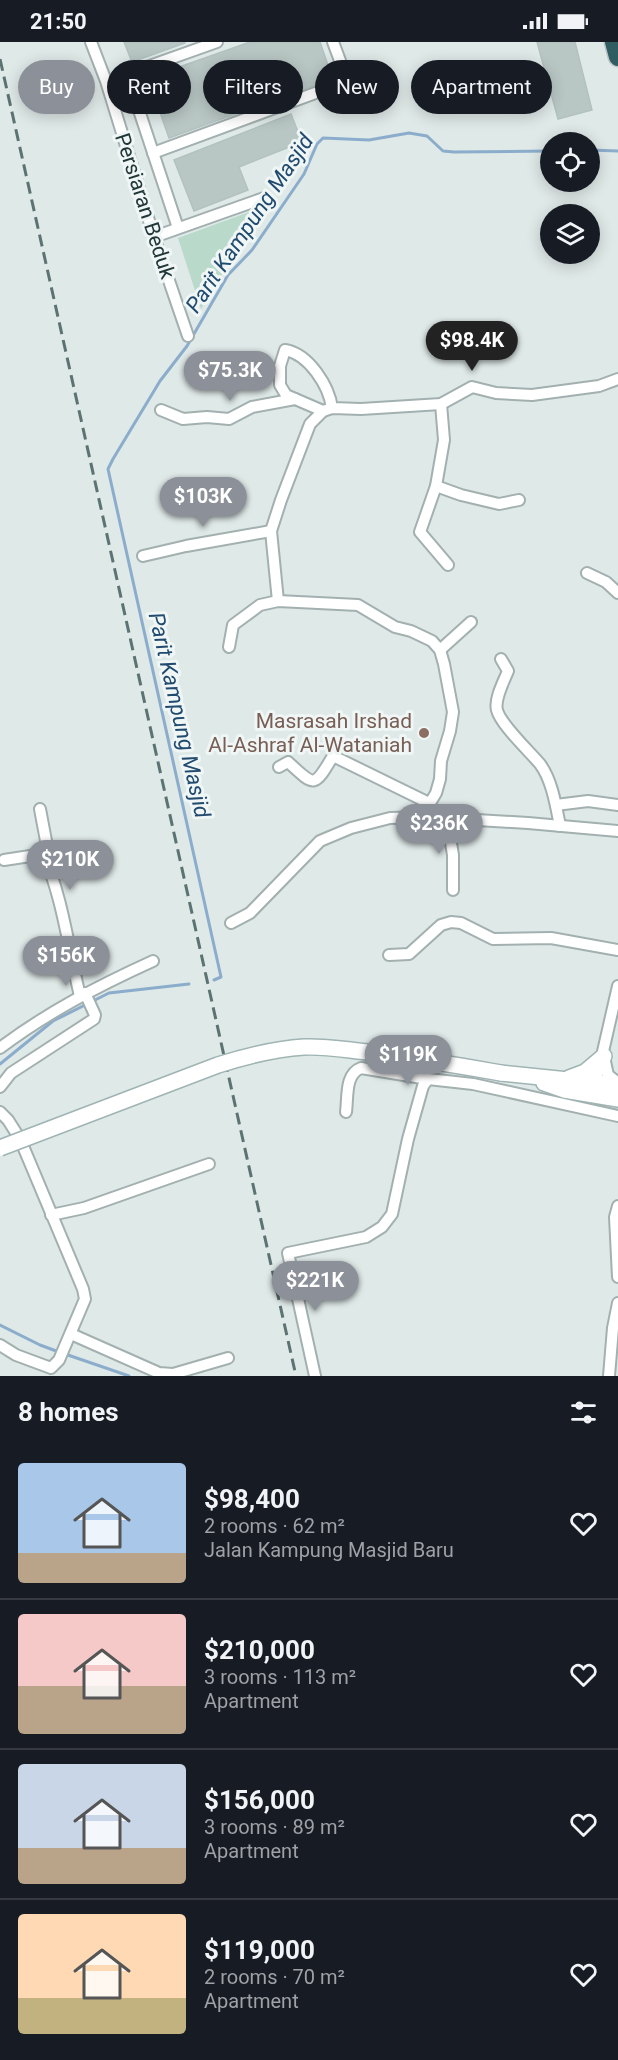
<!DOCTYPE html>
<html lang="en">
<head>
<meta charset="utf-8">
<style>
  :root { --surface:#171b24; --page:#242831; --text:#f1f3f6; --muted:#9ea1a6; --line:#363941; --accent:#8c9099 }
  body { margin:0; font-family:Roboto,sans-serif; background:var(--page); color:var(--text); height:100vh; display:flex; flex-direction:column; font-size:22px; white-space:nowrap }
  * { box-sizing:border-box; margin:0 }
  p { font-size:20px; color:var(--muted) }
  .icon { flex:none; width:33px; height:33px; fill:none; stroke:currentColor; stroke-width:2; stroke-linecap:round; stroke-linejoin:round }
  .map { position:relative; height:1334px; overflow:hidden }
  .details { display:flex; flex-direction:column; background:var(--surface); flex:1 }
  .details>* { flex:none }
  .banner { position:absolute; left:18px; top:18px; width:582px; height:54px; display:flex; gap:12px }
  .tools { position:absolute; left:540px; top:90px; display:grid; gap:12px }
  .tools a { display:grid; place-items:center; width:60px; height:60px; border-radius:50%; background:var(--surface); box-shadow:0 3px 15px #0003; font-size:30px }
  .price { position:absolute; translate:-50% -51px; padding:0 14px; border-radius:21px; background:var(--accent); color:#fff; font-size:20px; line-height:39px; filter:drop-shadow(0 2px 3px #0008) }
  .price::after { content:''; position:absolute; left:50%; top:36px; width:18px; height:14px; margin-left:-9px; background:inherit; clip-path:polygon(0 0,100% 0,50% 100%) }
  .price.current { background:#222; color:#fff }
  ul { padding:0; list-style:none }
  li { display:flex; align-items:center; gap:18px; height:150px; padding:0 18px }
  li+li { border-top:2px solid var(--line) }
  li span { display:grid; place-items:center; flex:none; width:168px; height:120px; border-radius:6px; color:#555 }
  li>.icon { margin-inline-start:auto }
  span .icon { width:72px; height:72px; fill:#fffc; stroke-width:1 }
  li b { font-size:26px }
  h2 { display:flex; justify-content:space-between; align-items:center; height:72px; padding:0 18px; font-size:26px }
  .tag { padding:0 21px; border-radius:27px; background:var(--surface); box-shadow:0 3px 15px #0003; font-size:21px; line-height:54px }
  .tag.current { background:var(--accent); color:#fff }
  .status { display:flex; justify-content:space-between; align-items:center; height:42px; padding:0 30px; background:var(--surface); direction:ltr }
  .status svg { height:16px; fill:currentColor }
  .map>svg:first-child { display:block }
  .green { fill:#b9d9cb }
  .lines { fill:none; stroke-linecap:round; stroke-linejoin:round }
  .stream { stroke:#8badcb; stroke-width:3 }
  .building { fill:#b8c6c4; stroke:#b2c2c0; stroke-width:1.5 }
  .street-casing { stroke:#a3b0b0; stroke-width:14 }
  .secondary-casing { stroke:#9fb4b3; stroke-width:18 }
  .highway-casing { stroke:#bdc3c3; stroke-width:21 }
  .street { stroke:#fff; stroke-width:10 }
  .secondary { stroke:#fff; stroke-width:15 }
  .highway { stroke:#305d62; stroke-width:18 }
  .rail { stroke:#5c7374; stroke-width:3; stroke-dasharray:12 6; stroke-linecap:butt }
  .secondary-bridge-casing { stroke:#9fb4b3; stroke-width:18; stroke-linecap:butt }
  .secondary-bridge { stroke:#fff; stroke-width:15 }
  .education-dot { fill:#8d6e63; stroke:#eff6f5; stroke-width:2 }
  .labels { text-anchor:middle; stroke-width:6; stroke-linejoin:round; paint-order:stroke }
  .street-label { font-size:21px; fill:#223738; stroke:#eff6f5 }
  .education-label { font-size:21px; fill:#785e54; stroke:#eff6f5; text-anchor:end }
  .water-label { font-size:22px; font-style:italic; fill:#214a6f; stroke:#eff6f5 }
</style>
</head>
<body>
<div class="status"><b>21:50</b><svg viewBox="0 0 49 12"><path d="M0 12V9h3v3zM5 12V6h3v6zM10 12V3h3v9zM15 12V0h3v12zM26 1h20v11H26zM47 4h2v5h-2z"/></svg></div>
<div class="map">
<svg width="618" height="1334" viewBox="0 0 618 1334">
  <rect width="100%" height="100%" fill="#dfe9e8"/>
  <polygon class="green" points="263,165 201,267 178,196"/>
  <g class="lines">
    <g class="stream">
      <polyline points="590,108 618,109"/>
      <polyline points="214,938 221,935 108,427 113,417 160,339 187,304 228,233 252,208 304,132 317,102 323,96 369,98 409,91 427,94 443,109 454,110 550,109"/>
      <polyline points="0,1022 53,979 109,951 189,942"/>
      <polyline points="0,1283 40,1303 59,1310"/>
      <polyline points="65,1312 129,1334"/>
    </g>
  </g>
  <g class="building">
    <polygon points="124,0 185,0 185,1 132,20"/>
    <polygon points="250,0 320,0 330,29 324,40 169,96 148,36"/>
    <polygon points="537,0 575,0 592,68 558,77"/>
    <polygon points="291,72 302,100 239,125 248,148 194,169 174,118"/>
  </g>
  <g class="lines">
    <defs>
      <g id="street">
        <polyline points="91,0 106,39 154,195 188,294"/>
        <polyline points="153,111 329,46 342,24 333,0"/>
        <polyline points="178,186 127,32 217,0"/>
        <polyline points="154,195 264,156"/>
        <polyline points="441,362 444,398 436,444 420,490 448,523"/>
        <path d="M332,366C329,344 309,312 285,308L280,324V343L286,353L323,369L332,366L361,367L441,362L472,345L496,351L532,353L599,344L618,337"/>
        <polyline points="161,368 183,377 207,375 229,377 252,365 295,357"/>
        <polyline points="436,444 461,453 499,462 519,458"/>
        <polyline points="143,514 186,504 271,489"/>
        <polyline points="587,531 606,540 618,551"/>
        <polyline points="278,559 271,489 281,458 310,382 323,369"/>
        <polyline points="229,605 233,583 260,563 278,559 358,563 395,585 411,589 432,599 440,608 444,622 453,670 450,689 441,719 440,737 436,751 427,766 427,775"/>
        <polyline points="440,608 471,580"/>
        <path d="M501,617L508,629C504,639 494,657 497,668C500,682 530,710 540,722C552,738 556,764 560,784"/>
        <path d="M279,725L288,720C315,745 314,746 333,714L429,761"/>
        <polyline points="556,763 588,759 618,763"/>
        <polyline points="40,767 47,804 43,812"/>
        <polyline points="447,777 453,813 453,848"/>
        <path d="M4,818L43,812C62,852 69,909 80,954"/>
        <polyline points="231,881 250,871 320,799 351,786 390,776 427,775 528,781 618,789"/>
        <polyline points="389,913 409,912 441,883 451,880 461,881 493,897 551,896 618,908"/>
        <path d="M0,1006C48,970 98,944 153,919"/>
        <polyline points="604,1015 608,1033 618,1041"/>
        <polyline points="596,1040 618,944"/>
        <polyline points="0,1045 11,1031 94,977 95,973 85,951"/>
        <polyline points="0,1070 8,1078 20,1097 83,1247 85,1257 59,1318 51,1326 16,1313 0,1303"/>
        <path d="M346,1070C348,1054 345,1032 361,1026L428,1037"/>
        <polyline points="618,1164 615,1175 618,1235"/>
        <polyline points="51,1173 84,1166 209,1122"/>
        <polyline points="71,1292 159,1331 173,1332 228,1316"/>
        <polyline points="315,1334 288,1211 366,1195 382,1185 392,1172 408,1097 423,1044 428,1037 473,1042 618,1074"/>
        <polyline points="609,1334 613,1286 618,1261"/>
      </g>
      <g id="secondary">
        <polyline points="501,1031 618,1043"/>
        <polyline points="569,1036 585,1030 604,1014"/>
        <polyline points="544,1041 564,1048 618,1057"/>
      </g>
      <polyline id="highway" points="614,0 618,15"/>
    </defs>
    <use href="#street" class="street-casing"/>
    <use href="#secondary" class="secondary-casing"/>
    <use href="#highway" class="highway-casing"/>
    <use href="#street" class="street"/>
    <use href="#secondary" class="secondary"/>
    <use href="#highway" class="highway"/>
    <polyline class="rail" points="0,17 296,1334"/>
    <defs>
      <path id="secondary-bridge" d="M0,1106L218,1023C246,1014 274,1007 304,1005C325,1004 347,1008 368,1010C412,1016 456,1023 501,1031"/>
    </defs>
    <use href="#secondary-bridge" class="secondary-bridge-casing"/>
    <use href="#secondary-bridge" class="secondary-bridge"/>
  </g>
  <circle class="education-dot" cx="424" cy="691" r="6"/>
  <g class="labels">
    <g class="street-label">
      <text transform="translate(145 164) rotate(72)" y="7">Persiaran Beduk</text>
    </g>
    <g class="education-label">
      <text x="412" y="686">Masrasah Irshad<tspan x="412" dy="24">Al-Ashraf Al-Wataniah</tspan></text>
    </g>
    <g class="water-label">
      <text transform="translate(249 181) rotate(-56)" y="8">Parit Kampung Masjid</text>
      <text transform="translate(180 673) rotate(77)" y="8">Parit Kampung Masjid</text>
    </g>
  </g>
</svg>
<div class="tools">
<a><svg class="icon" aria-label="locate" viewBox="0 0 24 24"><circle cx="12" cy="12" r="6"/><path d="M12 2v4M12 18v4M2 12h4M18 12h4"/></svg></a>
<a><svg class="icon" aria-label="layers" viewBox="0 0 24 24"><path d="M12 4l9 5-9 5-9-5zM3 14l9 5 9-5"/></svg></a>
</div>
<b class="price current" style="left:472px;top:330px">$98.4K</b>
<b class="price" style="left:230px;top:360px">$75.3K</b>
<b class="price" style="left:203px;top:486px">$103K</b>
<b class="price" style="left:439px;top:813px">$236K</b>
<b class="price" style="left:70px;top:849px">$210K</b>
<b class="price" style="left:66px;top:945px">$156K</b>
<b class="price" style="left:408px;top:1044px">$119K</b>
<b class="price" style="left:315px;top:1270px">$221K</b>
<div class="banner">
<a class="tag current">Buy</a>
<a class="tag">Rent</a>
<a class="tag">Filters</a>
<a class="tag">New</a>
<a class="tag">Apartment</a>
</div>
</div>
<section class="details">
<h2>8 homes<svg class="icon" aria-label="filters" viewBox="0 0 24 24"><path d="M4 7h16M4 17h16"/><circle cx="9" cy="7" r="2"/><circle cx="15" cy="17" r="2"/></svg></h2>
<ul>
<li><span style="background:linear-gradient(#a9c7e8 75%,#b9a48a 0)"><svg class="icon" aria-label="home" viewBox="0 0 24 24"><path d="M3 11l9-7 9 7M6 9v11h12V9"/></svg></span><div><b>$98,400</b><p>2 rooms · 62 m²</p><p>Jalan Kampung Masjid Baru</p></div><svg class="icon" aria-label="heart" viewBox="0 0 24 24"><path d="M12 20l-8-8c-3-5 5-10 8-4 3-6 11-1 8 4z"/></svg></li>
<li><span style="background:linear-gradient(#f6c9c9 60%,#b9a48a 0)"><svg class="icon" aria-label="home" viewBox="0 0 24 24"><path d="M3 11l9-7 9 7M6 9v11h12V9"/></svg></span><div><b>$210,000</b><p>3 rooms · 113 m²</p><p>Apartment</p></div><svg class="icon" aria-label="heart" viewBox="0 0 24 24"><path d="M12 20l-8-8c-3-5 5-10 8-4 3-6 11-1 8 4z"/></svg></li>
<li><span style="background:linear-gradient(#c9d6e8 70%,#b9a48a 0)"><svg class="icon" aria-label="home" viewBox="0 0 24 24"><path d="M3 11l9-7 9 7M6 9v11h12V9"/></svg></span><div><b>$156,000</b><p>3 rooms · 89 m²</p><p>Apartment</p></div><svg class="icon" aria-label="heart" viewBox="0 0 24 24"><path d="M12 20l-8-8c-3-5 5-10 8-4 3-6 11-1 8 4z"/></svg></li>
<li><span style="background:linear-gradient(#ffd9b3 70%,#c2b280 0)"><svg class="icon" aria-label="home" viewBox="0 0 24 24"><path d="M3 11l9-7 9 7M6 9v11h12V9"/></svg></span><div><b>$119,000</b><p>2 rooms · 70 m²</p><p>Apartment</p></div><svg class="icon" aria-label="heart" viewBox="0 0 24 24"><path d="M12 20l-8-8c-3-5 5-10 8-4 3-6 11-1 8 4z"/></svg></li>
</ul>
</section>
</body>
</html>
